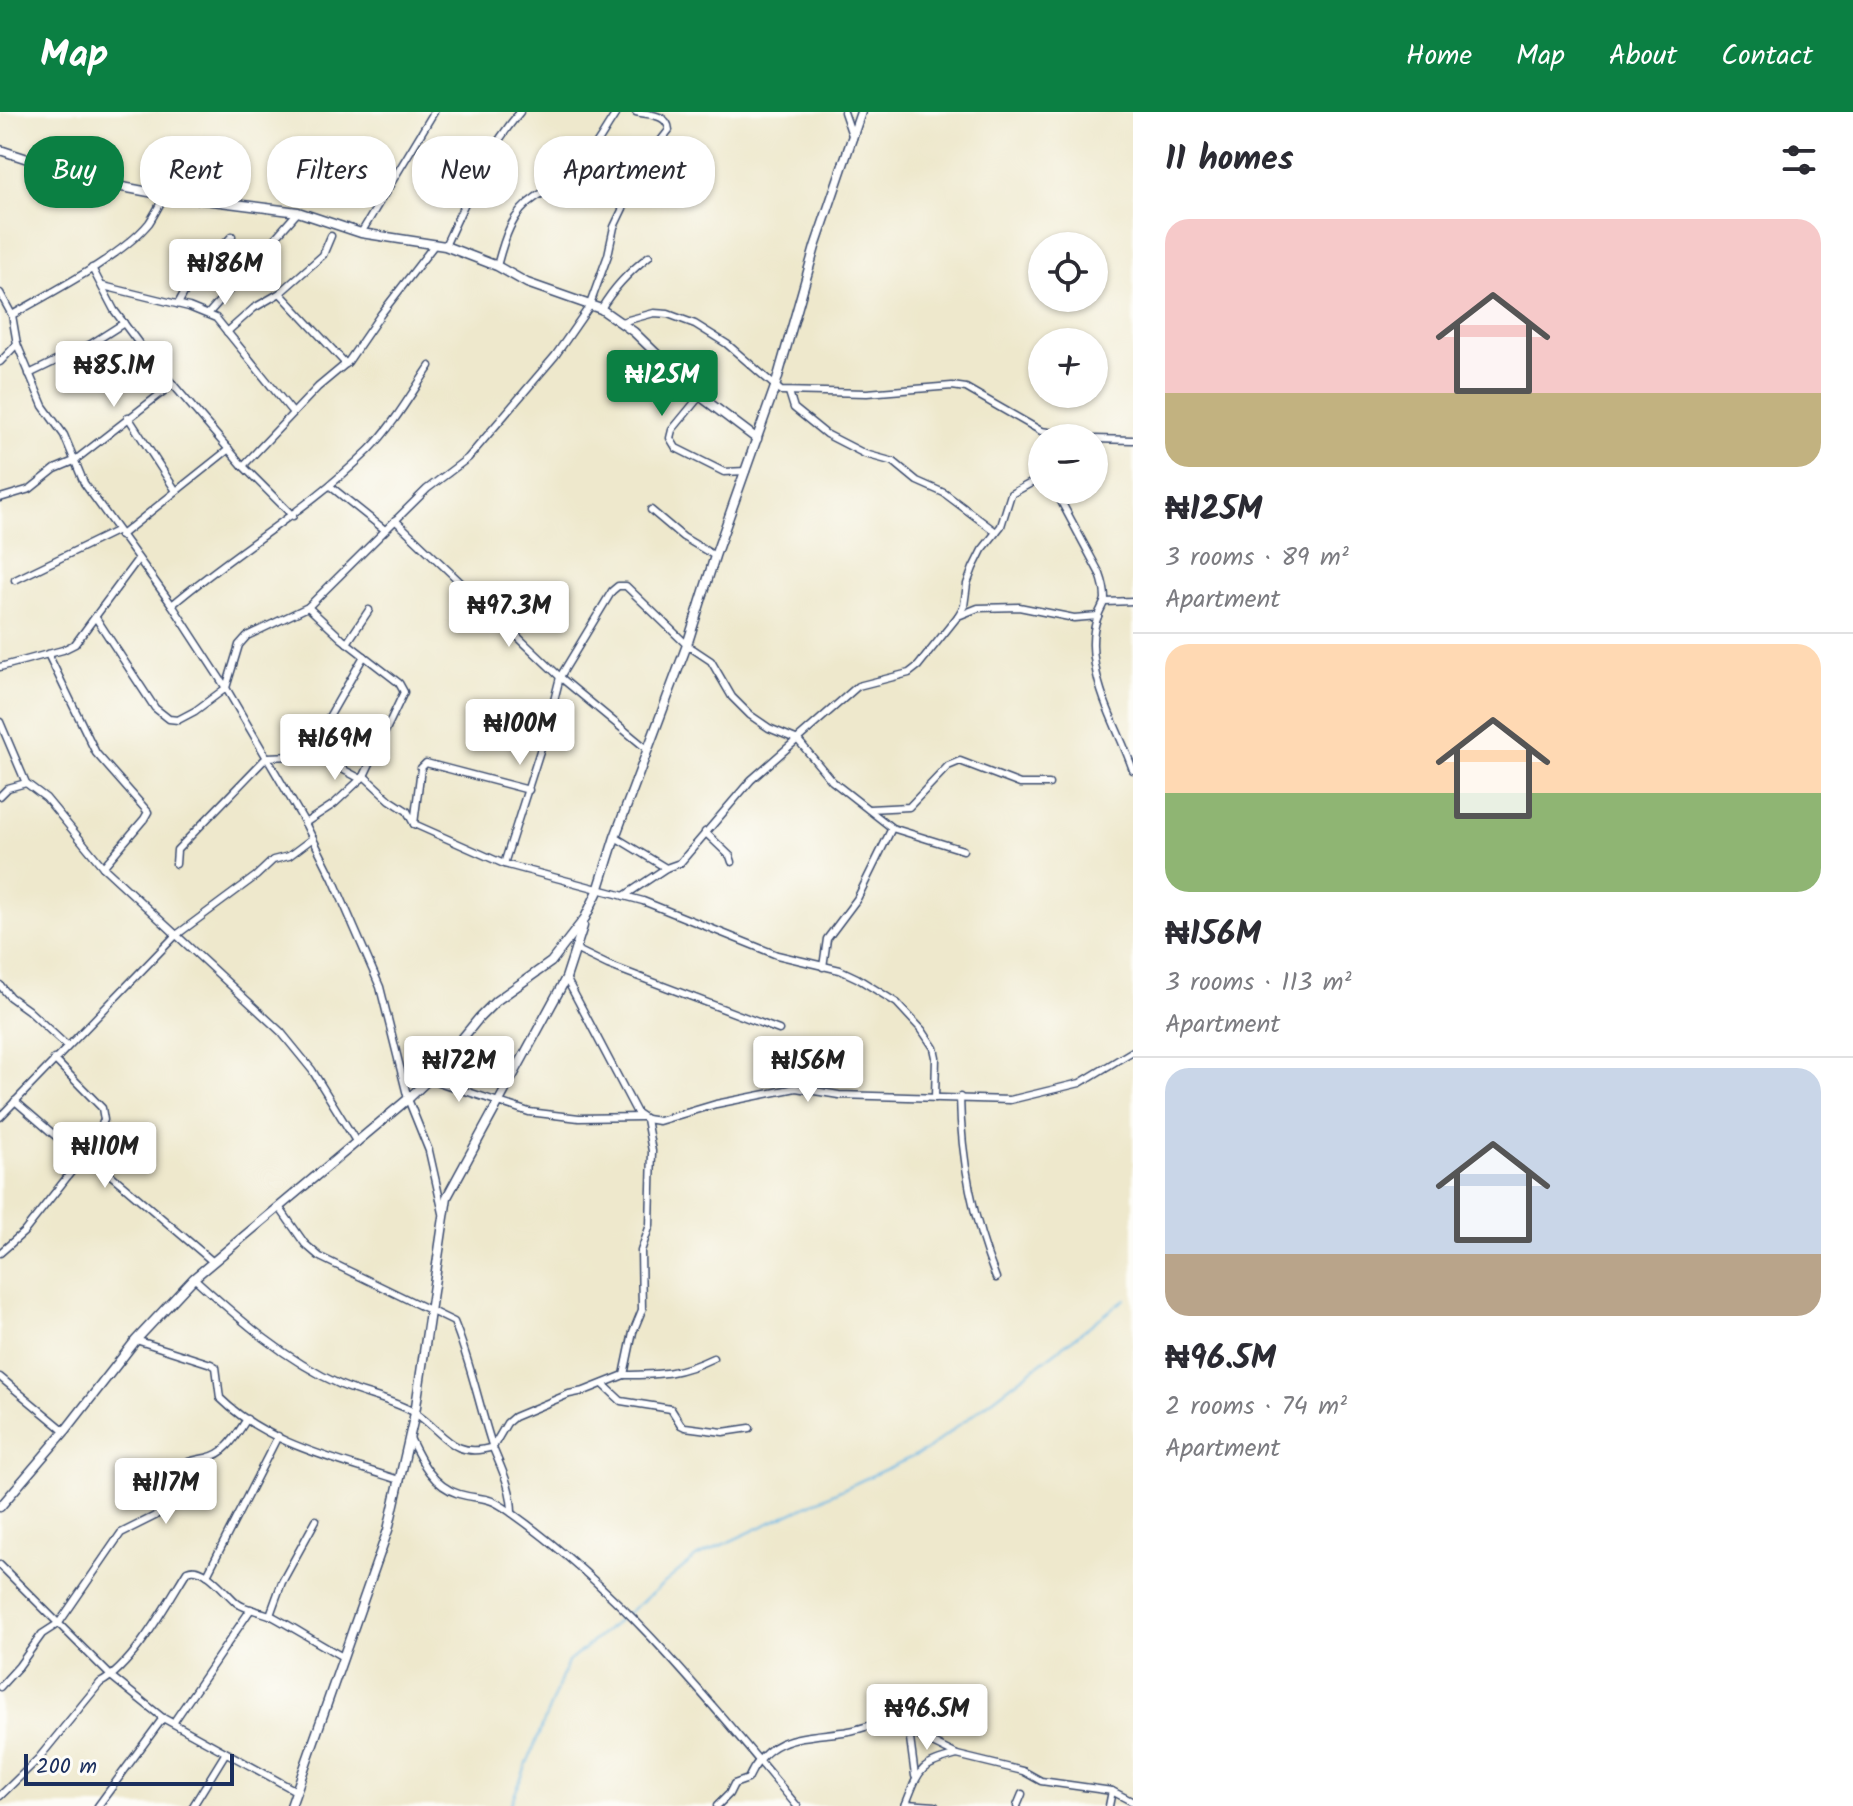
<!DOCTYPE html>
<html lang="en">
<head>
<meta charset="utf-8">
<style>
  :root { --surface:#fff; --page:#f7f7f7; --text:#2b2b33; --muted:#7c7c81; --line:#e1e1e2; --accent:#0b8043 }
  body { margin:0; font-family:Kalam,sans-serif; background:var(--page); color:var(--text); height:100vh; display:flex; flex-direction:column; font-size:30px; white-space:nowrap }
  * { box-sizing:border-box; margin:0 }
  p { font-size:26px; color:var(--muted) }
  .icon { flex:none; width:44px; height:44px; fill:none; stroke:currentColor; stroke-width:2; stroke-linecap:round; stroke-linejoin:round }
  .map { position:relative; flex:1; overflow:hidden }
  .side { display:flex; flex-direction:column; background:var(--surface); width:720px }
  .side>* { flex:none }
  .banner { position:absolute; left:24px; top:24px; width:760px; height:72px; display:flex; gap:16px }
  .fabs { position:absolute; left:1028px; top:120px; display:grid; gap:16px }
  .fabs a { display:grid; place-items:center; width:80px; height:80px; border-radius:50%; background:var(--surface); box-shadow:0 2px 6px #0004; font-size:40px }
  .scale { position:absolute; left:24px; bottom:20px; width:210px; box-sizing:border-box; padding-left:8px; border:4px solid #1b2f5e; border-top:0; font-size:22px; line-height:28px; white-space:nowrap; color:#1b2f5e; -webkit-text-stroke:6px #fdfcf7; paint-order:stroke }
  .price { position:absolute; translate:-50% -68px; padding:0 18px; border-radius:8px; background:#fff; color:#222; font-size:26px; line-height:52px; filter:drop-shadow(0 2px 4px #0008) }
  .price::after { content:''; position:absolute; left:50%; top:48px; width:24px; height:18px; margin-left:-12px; background:inherit; clip-path:polygon(0 0,100% 0,50% 100%) }
  .price.selected { background:var(--accent); color:#fff }
  ul { padding:0; list-style:none }
  li { display:grid; align-content:center; gap:16px; height:424px; padding:0 32px }
  li+li { border-top:2px solid var(--line) }
  li span { display:grid; place-items:center; height:248px; border-radius:24px; color:#555 }
  li>.icon { margin-inline-start:auto }
  span .icon { width:144px; height:144px; fill:#fffc; stroke-width:1 }
  li b { font-size:34px }
  h2 { display:flex; justify-content:space-between; align-items:center; height:96px; padding:0 32px; font-size:34px }
  .tag { padding:0 28px; border-radius:32px; background:var(--surface); box-shadow:0 2px 6px #0004; font-size:28px; line-height:72px }
  .tag.selected { background:var(--accent); color:#fff }
  header { display:flex; align-items:center; gap:48px; box-sizing:border-box; height:112px; padding:0 40px; background:var(--accent); color:#fff }
  header strong { font-size:38px }
  nav { display:flex; gap:44px; margin-inline-start:auto; font-size:28px }
  main { display:flex; flex:1; min-height:0 }
  .map>svg:first-child { display:block }
  .lines { fill:none; stroke-linecap:round; stroke-linejoin:round }
  .stream { stroke:#6bb6e4; stroke-width:2 }
  .street-casing { stroke:#3b4b6e; stroke-width:9 }
  .secondary-casing { stroke:#3b4b6e; stroke-width:11 }
  .street { stroke:#fff; stroke-width:6 }
  .secondary { stroke:#fff; stroke-width:8 }
</style>
</head>
<body>
<header>
<strong>Map</strong>
<nav><a>Home</a><a>Map</a><a>About</a><a>Contact</a></nav>
</header>
<main>
<div class="map">
<svg width="1133" height="1694" viewBox="0 0 1133 1694">
  <rect width="100%" height="100%" fill="#fdfcf7"/>
  <filter id="ink" filterUnits="userSpaceOnUse"><feTurbulence type="fractalNoise" baseFrequency=".0125" numOctaves="2"/><feDisplacementMap in="SourceGraphic" scale="16" xChannelSelector="R" yChannelSelector="G"/><feConvolveMatrix kernelMatrix="1 2 1 2 8 2 1 2 1" color-interpolation-filters="sRGB"/></filter>
  <filter id="wash" filterUnits="userSpaceOnUse"><feTurbulence type="fractalNoise" baseFrequency=".006" numOctaves="4" result="noise"/><feDisplacementMap in="SourceGraphic" scale="32" xChannelSelector="R" yChannelSelector="G"/><feGaussianBlur stdDeviation="1.8" result="paint"/><feColorMatrix in="noise" values="0 0 0 0 0 0 0 0 0 0 0 0 0 0 0 0 0 1.4 0 .05"/><feComposite in="paint" operator="in"/></filter>
  <g filter="url(#wash)">
    <rect width="100%" height="100%" fill="#eee8cc"/>
    <g class="lines">
      <polyline class="stream" points="510,1694 568,1550 696,1445 925,1339 1125,1187"/>
    </g>
  </g>
  <g filter="url(#ink)">
    <g class="lines">
      <defs>
        <g id="street">
          <polyline points="844,0 853,26"/>
          <polyline points="361,121 434,0"/>
          <path d="M445,134C467,87 486,40 520,0"/>
          <path d="M497,154C504,128 511,101 536,85C550,76 566,70 578,57C593,41 604,19 617,0"/>
          <polyline points="92,156 114,198 146,241 243,354 293,404"/>
          <polyline points="103,174 189,195 216,206 293,301"/>
          <polyline points="0,181 12,203 17,232 43,294 64,323 84,371 172,493 226,576 305,711 333,767 380,875 408,987 429,1039 443,1101"/>
          <polyline points="280,181 346,252"/>
          <polyline points="178,192 191,168 232,124"/>
          <path d="M601,197C614,175 629,160 649,144"/>
          <polyline points="208,202 298,100"/>
          <path d="M12,203C52,180 121,145 149,111C155,102 160,92 165,83"/>
          <polyline points="621,210 654,201 668,202 695,212 727,232 781,279 867,281 952,274 966,276 1041,319 1088,326"/>
          <polyline points="227,220 254,196 280,181 323,143 331,124"/>
          <polyline points="0,250 17,232"/>
          <polyline points="29,262 91,232 124,211"/>
          <polyline points="789,280 794,296 826,322 865,342 894,350 917,369 944,381 996,420"/>
          <polyline points="700,284 672,318 670,326 676,336 724,360 746,359"/>
          <polyline points="128,305 176,379"/>
          <polyline points="1094,327 1133,328"/>
          <polyline points="243,354 318,275 348,250 381,202 435,132"/>
          <polyline points="330,374 385,418"/>
          <path d="M1055,378L1100,462C1103,470 1105,478 1105,487C1104,493 1100,497 1098,504C1092,519 1092,537 1095,553C1101,591 1121,623 1133,658"/>
          <polyline points="0,386 30,377 55,357 74,349 173,272"/>
          <polyline points="651,398 683,425 715,444"/>
          <polyline points="395,408 560,565 647,637"/>
          <polyline points="120,424 229,337"/>
          <polyline points="15,468 116,419"/>
          <polyline points="1105,490 1133,489"/>
          <path d="M172,493C235,439 309,397 369,338C393,314 411,282 430,254"/>
          <polyline points="958,504 964,494 967,472 973,456 982,438 1001,414 1011,382 1042,365"/>
          <path d="M96,506L155,596L169,607L178,608L195,599L226,576L239,533L247,524L308,495L427,377L468,346L555,244L589,195L608,143L614,115L647,46L669,18C668,2 649,3 636,0"/>
          <polyline points="347,531 369,498"/>
          <polyline points="48,542 96,641 148,700 144,707 103,755"/>
          <polyline points="0,555 63,538 75,532 138,447"/>
          <polyline points="0,610 26,671 46,686 103,755 281,920 312,958 357,1031"/>
          <polyline points="364,664 390,688 407,699 414,712 504,752 643,789 777,843 840,858 857,866 897,891 922,918 934,936 936,945 935,986"/>
          <polyline points="361,667 344,658 336,643 325,640 318,643 317,626 364,544"/>
          <polyline points="0,684 8,676 26,671"/>
          <polyline points="869,697 909,695 948,654 960,649 1020,672 1049,672"/>
          <polyline points="305,711 334,692 364,664 404,580 399,571 342,527 308,495"/>
          <polyline points="414,712 421,656 426,651 529,678"/>
          <polyline points="705,720 730,744 732,750"/>
          <polyline points="615,725 666,756"/>
          <polyline points="176,752 177,738 267,645 318,643"/>
          <polyline points="504,752 546,620 560,565 612,479 618,474 626,474 687,533 711,549 732,585 750,603 769,616 798,628 832,669 892,716 963,738"/>
          <polyline points="624,784 666,756 680,751 751,668 858,574 909,561 918,554 958,504 978,496 1019,495 1074,506 1098,504"/>
          <polyline points="575,837 608,853 779,918"/>
          <polyline points="823,855 827,827 857,787 892,716"/>
          <polyline points="566,866 637,1001 646,1007 659,1009 716,992 796,976 839,983 1010,988 1080,971 1133,939"/>
          <polyline points="0,873 10,885 28,898 67,934"/>
          <polyline points="429,967 529,1000 579,1006 641,1005"/>
          <path d="M960,985C961,1047 973,1108 996,1166"/>
          <polyline points="15,989 81,1046 95,1050 124,1074 212,1149"/>
          <polyline points="0,1005 175,824 256,764 273,748 289,744 313,726"/>
          <path d="M279,1095L305,1132L320,1145L454,1210C471,1251 479,1294 493,1336C502,1358 512,1377 512,1401"/>
          <polyline points="0,1141 24,1120 90,1036 104,1008 102,996 54,947"/>
          <path d="M194,1166C239,1207 285,1248 341,1273C364,1283 394,1288 415,1301C444,1320 452,1348 493,1335L507,1311L514,1305L569,1282L584,1279L624,1263L633,1220L642,1198L641,1139L650,1113L652,1039L646,1007"/>
          <path d="M136,1228L211,1252L216,1255L220,1286C266,1332 339,1348 399,1368"/>
          <path d="M624,1263C660,1263 680,1262 713,1246"/>
          <polyline points="0,1265 65,1319"/>
          <polyline points="603,1272 621,1289 671,1297 681,1313 685,1315 723,1320 750,1316"/>
          <path d="M409,1324C420,1347 432,1374 459,1382C483,1389 485,1382 509,1399C621,1478 710,1590 797,1694"/>
          <polyline points="0,1453 112,1565 163,1606 296,1679"/>
          <polyline points="207,1463 278,1324"/>
          <polyline points="270,1503 282,1470 316,1408"/>
          <path d="M0,1575L19,1554L42,1522L59,1511L121,1421L155,1404L162,1397L182,1353C190,1348 197,1348 206,1346C227,1342 236,1323 247,1307"/>
          <polyline points="173,1611 251,1497"/>
          <polyline points="909,1619 915,1664"/>
          <path d="M0,1684L38,1647L100,1571C133,1554 167,1491 187,1459C204,1451 224,1480 237,1491C246,1498 261,1499 272,1504C296,1517 319,1532 343,1545"/>
          <polyline points="906,1692 935,1694"/>
          <polyline points="98,1694 163,1606"/>
          <polyline points="193,1694 225,1642"/>
          <path d="M717,1694L729,1682L734,1672L748,1667C769,1620 806,1626 849,1619C863,1617 877,1609 892,1611L957,1643L1023,1659L1041,1669L1112,1679L1133,1690"/>
          <path d="M905,1694C920,1657 917,1654 957,1643"/>
          <polyline points="1017,1694 1022,1682"/>
          <polyline points="1109,1694 1112,1679"/>
        </g>
        <g id="secondary">
          <polyline points="0,38 101,71 165,83 298,100 361,121 445,134 497,154 527,171 601,197 634,220 700,284 757,327"/>
          <polyline points="0,1395 65,1319 136,1228 194,1166 408,987 429,967 479,906 496,889 551,850 585,806 598,779 615,725 687,533 715,444 775,275 815,135 861,0"/>
          <polyline points="291,1694 388,1418 415,1301 447,1085 566,866 583,814"/>
        </g>
      </defs>
      <use href="#street" class="street-casing"/>
      <use href="#secondary" class="secondary-casing"/>
      <use href="#street" class="street"/>
      <use href="#secondary" class="secondary"/>
    </g>
  </g>
</svg>
<div class="fabs">
<a><svg class="icon" aria-label="locate" viewBox="0 0 24 24"><circle cx="12" cy="12" r="6"/><path d="M12 2v4M12 18v4M2 12h4M18 12h4"/></svg></a>
<a>+</a>
<a>−</a>
</div>
<div class="scale">200 m</div>
<b class="price" style="left:225px;top:195px">₦186M</b>
<b class="price" style="left:114px;top:297px">₦85.1M</b>
<b class="price selected" style="left:662px;top:306px">₦125M</b>
<b class="price" style="left:509px;top:537px">₦97.3M</b>
<b class="price" style="left:520px;top:655px">₦100M</b>
<b class="price" style="left:335px;top:670px">₦169M</b>
<b class="price" style="left:459px;top:992px">₦172M</b>
<b class="price" style="left:808px;top:992px">₦156M</b>
<b class="price" style="left:105px;top:1078px">₦110M</b>
<b class="price" style="left:166px;top:1414px">₦117M</b>
<b class="price" style="left:927px;top:1640px">₦96.5M</b>
<div class="banner">
<a class="tag selected">Buy</a>
<a class="tag">Rent</a>
<a class="tag">Filters</a>
<a class="tag">New</a>
<a class="tag">Apartment</a>
</div>
</div>
<section class="side">
<h2>11 homes<svg class="icon" aria-label="filters" viewBox="0 0 24 24"><path d="M4 7h16M4 17h16"/><circle cx="9" cy="7" r="2"/><circle cx="15" cy="17" r="2"/></svg></h2>
<ul>
<li><span style="background:linear-gradient(#f6c9c9 70%,#c2b280 0)"><svg class="icon" aria-label="home" viewBox="0 0 24 24"><path d="M3 11l9-7 9 7M6 9v11h12V9"/></svg></span><div><b>₦125M</b><p>3 rooms · 89 m²</p><p>Apartment</p></div></li>
<li><span style="background:linear-gradient(#ffd9b3 60%,#8fb573 0)"><svg class="icon" aria-label="home" viewBox="0 0 24 24"><path d="M3 11l9-7 9 7M6 9v11h12V9"/></svg></span><div><b>₦156M</b><p>3 rooms · 113 m²</p><p>Apartment</p></div></li>
<li><span style="background:linear-gradient(#c9d6e8 75%,#b9a48a 0)"><svg class="icon" aria-label="home" viewBox="0 0 24 24"><path d="M3 11l9-7 9 7M6 9v11h12V9"/></svg></span><div><b>₦96.5M</b><p>2 rooms · 74 m²</p><p>Apartment</p></div></li>
</ul>
</section>
</main>
</body>
</html>
